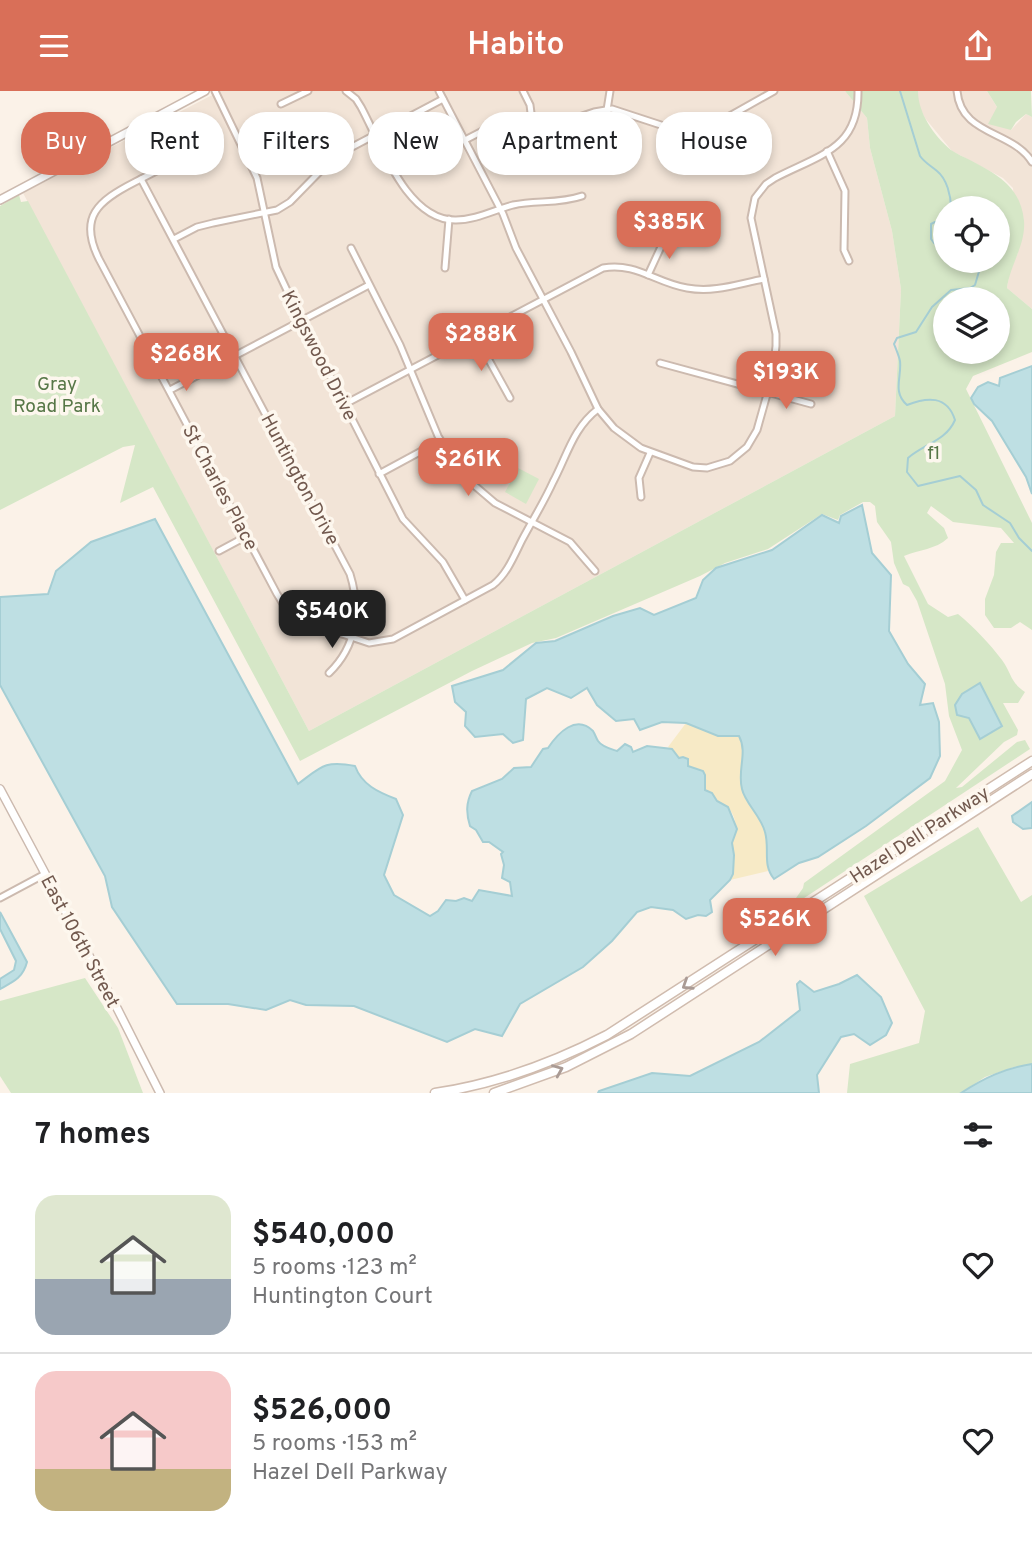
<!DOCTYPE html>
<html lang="en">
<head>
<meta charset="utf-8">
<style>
  :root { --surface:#fff; --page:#f2f2f2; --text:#202124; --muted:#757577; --line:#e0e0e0; --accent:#d96f58 }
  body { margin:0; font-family:Overpass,sans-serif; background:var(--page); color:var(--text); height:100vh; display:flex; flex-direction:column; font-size:26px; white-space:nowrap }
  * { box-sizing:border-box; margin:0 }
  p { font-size:23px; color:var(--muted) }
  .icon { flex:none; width:38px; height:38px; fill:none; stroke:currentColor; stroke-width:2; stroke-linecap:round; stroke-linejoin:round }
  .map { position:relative; height:1002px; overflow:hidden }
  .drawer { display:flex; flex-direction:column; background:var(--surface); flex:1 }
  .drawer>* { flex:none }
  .hud { position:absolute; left:21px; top:21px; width:990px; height:63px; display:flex; gap:14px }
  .buttons { position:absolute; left:933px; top:105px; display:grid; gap:14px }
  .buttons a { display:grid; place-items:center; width:77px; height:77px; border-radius:50%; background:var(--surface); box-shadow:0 4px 10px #0003; font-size:35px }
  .price { position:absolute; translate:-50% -60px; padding:0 16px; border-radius:14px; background:var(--accent); color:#fff; font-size:23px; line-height:46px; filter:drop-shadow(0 2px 4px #0008) }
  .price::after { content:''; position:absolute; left:50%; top:42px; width:21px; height:16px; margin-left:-10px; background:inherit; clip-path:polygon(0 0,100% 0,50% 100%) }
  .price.active { background:#222; color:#fff }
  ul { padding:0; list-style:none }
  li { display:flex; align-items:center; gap:21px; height:175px; padding:0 35px }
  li+li { border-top:2px solid var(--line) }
  li span { display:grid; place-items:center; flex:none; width:196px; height:140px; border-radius:21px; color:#555 }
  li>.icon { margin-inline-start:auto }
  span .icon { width:84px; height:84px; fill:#fffc; stroke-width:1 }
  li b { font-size:30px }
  h2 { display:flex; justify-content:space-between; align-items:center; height:84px; padding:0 35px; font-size:30px }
  .tag { padding:0 24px; border-radius:28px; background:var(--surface); box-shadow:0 4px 10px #0003; font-size:24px; line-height:63px }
  .tag.active { background:var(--accent); color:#fff }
  header { display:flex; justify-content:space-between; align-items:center; height:91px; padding:0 35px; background:var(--accent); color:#fff; font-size:32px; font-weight:600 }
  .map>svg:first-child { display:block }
  .residential { fill:#f2e4d7 }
  .green { fill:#d6e7c7; fill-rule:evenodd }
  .sand { fill:#f7eac6 }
  .water { fill:#bedfe3; stroke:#a5ced4; stroke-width:2 }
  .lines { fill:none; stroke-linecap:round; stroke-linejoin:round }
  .stream { stroke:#a5ced4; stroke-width:2 }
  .minor-casing { stroke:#ccbaaf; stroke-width:9 }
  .tertiary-casing { stroke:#ccbaaf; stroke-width:10 }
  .secondary-casing { stroke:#d0bcaf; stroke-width:11 }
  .minor { stroke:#fff; stroke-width:5 }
  .tertiary { stroke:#fff; stroke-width:7 }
  .secondary { stroke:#fff; stroke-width:8 }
  .oneway { stroke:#aa9b95 }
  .labels { text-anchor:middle; stroke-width:7; stroke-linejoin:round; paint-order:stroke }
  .street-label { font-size:19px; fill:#72594e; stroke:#fdf7ee }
  .park-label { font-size:19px; fill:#577747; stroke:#fdf7ee }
</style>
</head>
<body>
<header><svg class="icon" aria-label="menu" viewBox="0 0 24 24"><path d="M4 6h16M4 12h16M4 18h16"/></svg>Habito<svg class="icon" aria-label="share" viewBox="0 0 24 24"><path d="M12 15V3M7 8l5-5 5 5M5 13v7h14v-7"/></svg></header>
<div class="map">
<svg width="1032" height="1002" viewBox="0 0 1032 1002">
  <rect width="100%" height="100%" fill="#fbf2e8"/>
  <g class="residential">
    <polygon points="220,0 845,0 867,27 870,57 892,140 901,198 895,325 309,640 23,102"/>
    <polygon points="918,0 987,0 1011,39 1026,23 1032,26 1032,218 1007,197 1010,179 1018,162 1013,97 1003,87 952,60 925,27 918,13"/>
  </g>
  <g class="green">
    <path d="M845,0H918C918,22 934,45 951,59C957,63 964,66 970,69C997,83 1021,96 1024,130C1026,153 1010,174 1007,197L1032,218V261L973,285L966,298L1032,432V539L1020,531L1011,537H994L985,524V508L994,484L996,461L1001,452H1014L1001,437L953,431L931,415L927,422L944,437L948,447C935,459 920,458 904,465L928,513L948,526L958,523C975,537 989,552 1002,569C1012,583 1010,591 1025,601L1018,612H1003L1018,639L1017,644L1004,651L956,697L962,696L1017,651L1025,649L1030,658L789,817L803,797L804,792L945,690L962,659L949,625L945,593L917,510L909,496L903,493L894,472L891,451L877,431L875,415L870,411H863L840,424L838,429L822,423L768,458L725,472L700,485L556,547L532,552L472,580L300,670L153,396L120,412L135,354L123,356L0,419V115L19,104L21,111L28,110L309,640L895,325L901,198L892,140L870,57L867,27ZM945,117H998V170H945ZM945,208H998V261H945Z"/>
    <polygon points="987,0 1031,0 1032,26 1026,23 1016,31 1011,39 988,33 997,16"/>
    <polygon points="518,377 539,388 526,413 505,401"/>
    <polygon points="978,736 1021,811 1032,804 1032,973 1014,976 985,986 961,1002 847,1002 850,973 919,952 925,920 864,805"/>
    <polygon points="85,887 118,937 143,1002 11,1002 0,985 0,910"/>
  </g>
  <path class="sand" d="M686,632L718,645H739C748,663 737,679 742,698C744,708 755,717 760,726C768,743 767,762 768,780L730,789C735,779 734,764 732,752C738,742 737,724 727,716C724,713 720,713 717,710C712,705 712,702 705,700V685L699,678L688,675L668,656Z"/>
  <g class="water">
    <polygon points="1032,275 1032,403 1026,386 992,330 974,313 971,307 978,296 988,291 999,295 1000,287"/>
    <path d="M862,414L872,462L891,484L889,540L908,573L925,593L920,614L933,612L939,631L940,665L930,687L866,735L818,766L799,772L774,788C762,773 770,759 765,741C761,725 745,712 742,698C737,679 748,662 739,645H718L686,632L662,631L640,639L634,628L616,630L597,614L587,597L571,607L547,597L526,608L523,649L513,652L503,643L475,646L465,635L466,621L455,611L452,595L503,579L536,552L555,550L613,525L640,517L654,524L696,507L703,489L716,477L772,459L822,424L839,432L841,425Z"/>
    <path d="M155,428L298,693C321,676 324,669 355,675C362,694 378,701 396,708L403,724L384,784L394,804L430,825L438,820L446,809L456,810L464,807L472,810L479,799L512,805L510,791L502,787L504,774L501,763L503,761L489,751H483L476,739L470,735C466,722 466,712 472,700L502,688L514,677L531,676L543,658L548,657C558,642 576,623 593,640C595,643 596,647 598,650C602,656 611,658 617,660L625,653L631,656L633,661L647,655L672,658L679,667L683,666L688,668V675L703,680L705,684V699L712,702L717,710L728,716L737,738L732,752L734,764L733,783L730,789L710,809L712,821L706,825L698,824L686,828L673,819L651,816L637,821L612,850L583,876L520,913L502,945L475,938L447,951L354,915L306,914L290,909L266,919L228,913H177L112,816L105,785L0,594V506L48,503L56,480L91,451Z"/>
    <polygon points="980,592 1002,635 980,648 969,627 957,624 955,614 962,603"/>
    <polygon points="1032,711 1032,737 1023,738 1013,731 1012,725"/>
    <path d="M0,821L27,871C23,887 13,891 0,898V888L14,879L16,870L0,838Z"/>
    <polygon points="857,884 881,906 892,932 886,944 870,954 854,943 841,946 817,984 819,1002 598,1002 599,1000 652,982 690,985 759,951 800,919 797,893 800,890 814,901 839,893"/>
    <path d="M1032,973V1002H961C984,987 1005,977 1032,973Z"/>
  </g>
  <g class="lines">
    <g class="stream">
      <path d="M900,0L920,65C925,72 930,74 937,80C947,88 951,105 951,117"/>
      <polyline points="945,131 935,131 931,133 931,148 934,152 945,157"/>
      <path d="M979,170L980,177L975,194L970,197L951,199L932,216L916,241L897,247L894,253C896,258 899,265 900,270C902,286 892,301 907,314C927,306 947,304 955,329C946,350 924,353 908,367L907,381L918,395L960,385L976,399L983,414L1010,432L1019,447L1032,460"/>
    </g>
    <defs>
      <g id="minor">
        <polyline points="215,0 257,87 276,176 292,210 403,428 443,471 465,509"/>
        <path d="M346,0L356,8L361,16C381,53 407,130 456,129C476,129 494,119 513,114C536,109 559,113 582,105"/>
        <path d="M439,0L503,123L516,157L571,261L598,318L614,337L641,357L693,376L707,377L730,370L747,356L757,339L773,282L776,255V243L751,127L755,107L766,93L775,87C819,64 859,58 858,0"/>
        <polyline points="523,0 530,14 532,30"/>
        <path d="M957,0C961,45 1012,39 1032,71"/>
        <polyline points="281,13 308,0"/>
        <polyline points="607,19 610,0"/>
        <polyline points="465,49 498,32 509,30 561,32 594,21 612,18 670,37 695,40 712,35 774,0"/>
        <polyline points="827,60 845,100 844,159 849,170"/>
        <path d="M189,63C171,72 153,82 135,91C98,110 78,126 99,168L277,503L285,516L300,529L369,552L393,548L493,494C507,483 514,465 522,449C532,430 544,411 553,391C567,365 573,337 598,318"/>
        <path d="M141,88L350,483C361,519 357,555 329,582"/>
        <polyline points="174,148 197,136 213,132 277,119 290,111 335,65 443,8"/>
        <polyline points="351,157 400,254 438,345 456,374 468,389 495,412 570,451 595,480"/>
        <polyline points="445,177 449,128"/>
        <polyline points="648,184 666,145"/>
        <polyline points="475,244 510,307"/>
        <polyline points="660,272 811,313"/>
        <polyline points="170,299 369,194"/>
        <path d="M345,313L603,177C636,171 656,192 687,197C714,202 738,193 764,188"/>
        <polyline points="379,383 440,350"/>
        <polyline points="641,406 639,387 650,362"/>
        <polyline points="219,460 247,445"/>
        <polyline points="0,807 45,783"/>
      </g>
      <g id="tertiary">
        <polyline points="0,109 205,0"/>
        <polyline points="0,698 118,919 160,1002"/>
      </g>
      <g id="secondary">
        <path d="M435,1002C496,993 553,972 607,944L1032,670"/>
        <polyline points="494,1002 566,976 631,943 1032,683"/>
      </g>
    </defs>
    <use href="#minor" class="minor-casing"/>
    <use href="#tertiary" class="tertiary-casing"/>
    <use href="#secondary" class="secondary-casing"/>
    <use href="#minor" class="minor"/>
    <use href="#tertiary" class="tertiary"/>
    <use href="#secondary" class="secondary"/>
  </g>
  <defs><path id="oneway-chevron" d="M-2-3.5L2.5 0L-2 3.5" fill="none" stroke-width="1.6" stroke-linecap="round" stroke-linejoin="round" transform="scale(1.75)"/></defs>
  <g class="oneway">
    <use href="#oneway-chevron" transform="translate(687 894) rotate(147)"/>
    <use href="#oneway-chevron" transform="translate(558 979) rotate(-23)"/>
  </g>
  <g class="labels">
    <g class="street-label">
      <text transform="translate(320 264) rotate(63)" y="7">Kingswood Drive</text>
      <text transform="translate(301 388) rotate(62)" y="7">Huntington Drive</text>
      <text transform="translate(221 396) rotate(62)" y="7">St Charles Place</text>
      <text transform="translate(919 743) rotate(-33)" y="7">Hazel Dell Parkway</text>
      <text transform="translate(81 850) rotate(62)" y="7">East 106th Street</text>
    </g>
    <g class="park-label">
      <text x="57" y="299">Gray<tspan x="57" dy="22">Road Park</tspan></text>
      <text x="934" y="368">f1</text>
    </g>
  </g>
</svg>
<div class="buttons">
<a><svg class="icon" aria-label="locate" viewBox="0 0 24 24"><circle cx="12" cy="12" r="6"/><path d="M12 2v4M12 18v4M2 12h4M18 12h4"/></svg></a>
<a><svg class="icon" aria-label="layers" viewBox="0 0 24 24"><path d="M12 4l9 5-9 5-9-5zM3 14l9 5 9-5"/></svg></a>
</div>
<b class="price" style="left:669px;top:170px">$385K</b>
<b class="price" style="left:481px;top:282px">$288K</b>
<b class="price" style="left:186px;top:302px">$268K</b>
<b class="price" style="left:786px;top:320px">$193K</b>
<b class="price" style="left:468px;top:407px">$261K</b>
<b class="price active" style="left:332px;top:559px">$540K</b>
<b class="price" style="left:775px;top:867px">$526K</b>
<div class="hud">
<a class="tag active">Buy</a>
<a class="tag">Rent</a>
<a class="tag">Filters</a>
<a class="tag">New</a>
<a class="tag">Apartment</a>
<a class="tag">House</a>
</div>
</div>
<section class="drawer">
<h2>7 homes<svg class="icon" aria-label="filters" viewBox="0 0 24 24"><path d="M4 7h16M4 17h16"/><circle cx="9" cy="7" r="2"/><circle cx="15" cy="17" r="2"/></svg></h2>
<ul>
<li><span style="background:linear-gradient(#dfe7d0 60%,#9aa5b1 0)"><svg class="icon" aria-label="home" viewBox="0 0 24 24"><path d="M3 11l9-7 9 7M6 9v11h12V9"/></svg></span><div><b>$540,000</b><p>5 rooms · 123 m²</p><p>Huntington Court</p></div><svg class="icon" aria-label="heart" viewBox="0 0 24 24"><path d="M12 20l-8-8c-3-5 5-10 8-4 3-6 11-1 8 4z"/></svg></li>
<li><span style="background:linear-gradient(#f6c9c9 70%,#c2b280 0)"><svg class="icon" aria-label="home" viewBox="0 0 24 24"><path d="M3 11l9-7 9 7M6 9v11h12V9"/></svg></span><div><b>$526,000</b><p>5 rooms · 153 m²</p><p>Hazel Dell Parkway</p></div><svg class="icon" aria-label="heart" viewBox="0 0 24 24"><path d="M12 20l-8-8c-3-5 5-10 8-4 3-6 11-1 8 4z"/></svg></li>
</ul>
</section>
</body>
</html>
